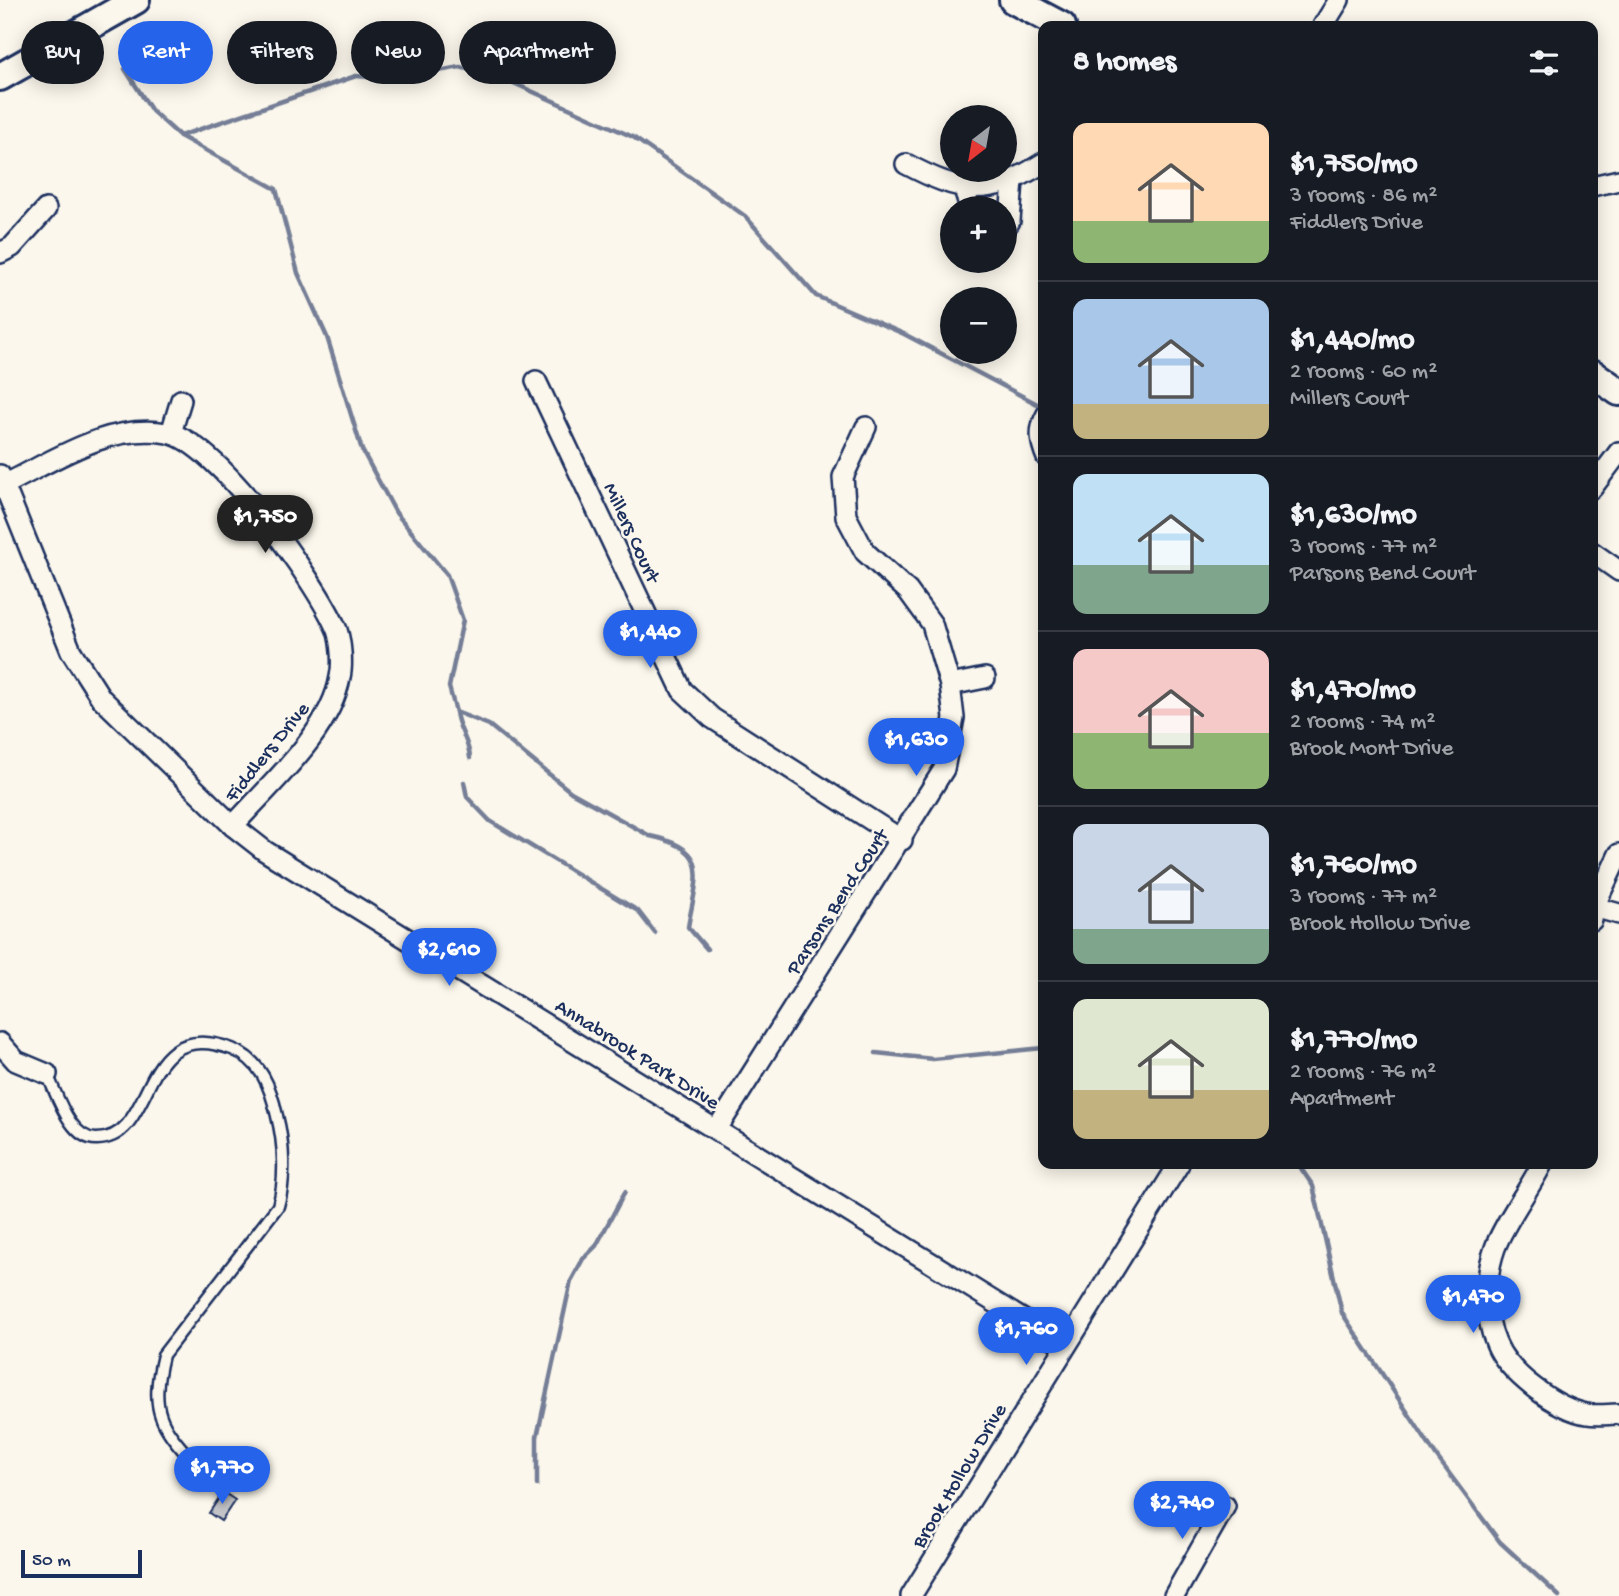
<!DOCTYPE html>
<html lang="en">
<head>
<meta charset="utf-8">
<style>
  :root { --surface:#171b24; --page:#20242c; --text:#f1f3f6; --muted:#9ea1a6; --line:#363941; --accent:#2563eb }
  body { margin:0; font-family:"Gochi Hand",sans-serif; background:var(--page); color:var(--text); height:100vh; display:flex; flex-direction:column; font-size:26px; white-space:nowrap }
  * { box-sizing:border-box; margin:0 }
  p { font-size:23px; color:var(--muted) }
  .icon { flex:none; width:38px; height:38px; fill:none; stroke:currentColor; stroke-width:2; stroke-linecap:round; stroke-linejoin:round }
  .map { position:relative; flex:1; overflow:hidden }
  .panel { position:absolute; left:1038px; top:21px; width:560px; height:1148px; display:flex; flex-direction:column; background:var(--surface); border-radius:14px; box-shadow:0 4px 18px #0003 }
  .panel>* { flex:none }
  .hud { position:absolute; left:21px; top:21px; width:665px; height:63px; display:flex; gap:14px }
  .needle { width:46px; rotate:211deg }
  .fabs { position:absolute; left:940px; top:105px; display:grid; gap:14px }
  .fabs a { display:grid; place-items:center; width:77px; height:77px; border-radius:50%; background:var(--surface); box-shadow:0 4px 18px #0003; font-size:35px }
  .scale { position:absolute; left:21px; bottom:18px; width:121px; box-sizing:border-box; padding-left:7px; border:4px solid #1b2f5e; border-top:0; font-size:19px; line-height:24px; white-space:nowrap; color:#1b2f5e; -webkit-text-stroke:5px #fbf7ec; paint-order:stroke }
  .price { position:absolute; translate:-50% -60px; padding:0 16px; border-radius:24px; background:var(--accent); color:#fff; font-size:23px; line-height:46px; filter:drop-shadow(0 2px 4px #0008) }
  .price::after { content:''; position:absolute; left:50%; top:42px; width:21px; height:16px; margin-left:-10px; background:inherit; clip-path:polygon(0 0,100% 0,50% 100%) }
  .price.on { background:#222; color:#fff }
  ul { padding:0; list-style:none }
  li { display:flex; align-items:center; gap:21px; height:175px; padding:0 35px }
  li+li { border-top:2px solid var(--line) }
  li span { display:grid; place-items:center; flex:none; width:196px; height:140px; border-radius:14px; color:#555 }
  li>.icon { margin-inline-start:auto }
  span .icon { width:84px; height:84px; fill:#fffc; stroke-width:1 }
  li b { font-size:30px }
  h2 { display:flex; justify-content:space-between; align-items:center; height:84px; padding:0 35px; font-size:30px }
  .pill { padding:0 24px; border-radius:32px; background:var(--surface); box-shadow:0 4px 18px #0003; font-size:24px; line-height:63px }
  .pill.on { background:var(--accent); color:#fff }
  .map>svg:first-child { display:block }
  .lines { fill:none; stroke-linecap:round; stroke-linejoin:round }
  .stream { stroke:#747e96; stroke-width:4.5 }
  .building { fill:#c3c5c9; stroke:#1b2f5e; stroke-width:2 }
  .lane-casing { stroke:#1b2f5e; stroke-width:15 }
  .street-casing { stroke:#1b2f5e; stroke-width:24 }
  .secondary-casing { stroke:#1b2f5e; stroke-width:32 }
  .lane { stroke:#fbf7ec; stroke-width:10 }
  .street { stroke:#fbf7ec; stroke-width:19 }
  .secondary { stroke:#fbf7ec; stroke-width:26 }
  .labels { text-anchor:middle; stroke-width:5; stroke-linejoin:round; paint-order:stroke }
  .street-label { font-size:21px; fill:#1b2f5e; stroke:#fbf7ec }
</style>
</head>
<body>
<div class="map">
<svg width="1619" height="1596" viewBox="0 0 1619 1596">
  <rect width="100%" height="100%" fill="#fbf7ec"/>
  <filter id="ink" filterUnits="userSpaceOnUse"><feTurbulence type="fractalNoise" baseFrequency=".0143" numOctaves="2"/><feDisplacementMap in="SourceGraphic" scale="14" xChannelSelector="R" yChannelSelector="G"/><feConvolveMatrix kernelMatrix="1 2 1 2 8 2 1 2 1" color-interpolation-filters="sRGB"/></filter>
  <g filter="url(#ink)">
    <g class="lines">
      <g class="stream">
        <path d="M125,69L152,111L180,136L276,189L298,273L327,337L362,450L396,513L447,575L463,620L449,687L456,712L489,725L571,792L650,836C714,849 696,878 688,927L707,949"/>
        <polyline points="180,136 356,76 395,79 460,67 507,80 633,137 745,216 816,296 904,334 1043,407"/>
        <path d="M456,712C458,730 469,740 470,758"/>
        <polyline points="464,782 467,797 490,821 638,911 655,933"/>
        <polyline points="876,1053 933,1059 1043,1048"/>
        <polyline points="1298,1164 1313,1186 1342,1313 1437,1457 1500,1542 1559,1596"/>
        <polyline points="537,1485 537,1437 571,1281 583,1259 596,1246 625,1192"/>
      </g>
    </g>
    <polygon class="building" points="223,1492 235,1500 221,1521 209,1513"/>
    <g class="lines">
      <defs>
        <g id="lane">
          <path d="M1043,412C1033,429 1036,444 1043,460"/>
          <path d="M47,1074C57,1094 70,1140 97,1139C159,1138 136,1014 232,1049C261,1060 271,1088 277,1116C284,1143 286,1180 278,1206L163,1355C148,1417 163,1427 202,1472"/>
        </g>
        <g id="street">
          <polyline points="1323,26 1339,0"/>
          <path d="M906,164C961,193 988,198 1043,163"/>
          <polyline points="1592,186 1619,180"/>
          <polyline points="964,189 970,208"/>
          <polyline points="1004,229 1010,221 1013,180"/>
          <polyline points="0,253 12,247 46,209"/>
          <polyline points="536,381 682,690 712,718 902,840"/>
          <polyline points="171,433 181,400"/>
          <polyline points="0,475 71,651 101,698 233,826 265,851 1064,1345"/>
          <path d="M4,485C55,460 108,423 167,433C216,440 318,584 337,630C341,642 343,665 340,677C331,732 269,785 233,826"/>
          <polyline points="1592,488 1619,452"/>
          <polyline points="1592,552 1619,571"/>
          <polyline points="950,685 985,678"/>
          <polyline points="1594,907 1619,914"/>
          <polyline points="1592,920 1594,907 1619,854"/>
          <polyline points="0,1043 16,1061 47,1074"/>
          <polyline points="717,1129 944,769 954,718 950,685 932,624 908,591 865,552 846,516 843,477 866,427"/>
          <path d="M1542,1164C1529,1190 1504,1223 1495,1248C1485,1276 1484,1316 1496,1343C1508,1373 1556,1409 1587,1414C1597,1416 1609,1414 1619,1414"/>
          <polyline points="911,1596 1179,1164"/>
          <polyline points="1174,1596 1225,1506"/>
        </g>
        <g id="secondary">
          <polyline points="1013,0 1062,26"/>
          <polyline points="0,77 136,0"/>
          <polyline points="1592,373 1619,392"/>
        </g>
      </defs>
      <use href="#lane" class="lane-casing"/>
      <use href="#street" class="street-casing"/>
      <use href="#secondary" class="secondary-casing"/>
      <use href="#lane" class="lane"/>
      <use href="#street" class="street"/>
      <use href="#secondary" class="secondary"/>
    </g>
  </g>
  <g class="labels">
    <g class="street-label">
      <text transform="translate(633 532) rotate(65)" y="7">Millers Court</text>
      <text transform="translate(266 751) rotate(-51)" y="7">Fiddlers Drive</text>
      <text transform="translate(836 901) rotate(-57)" y="7">Parsons Bend Court</text>
      <text transform="translate(638 1053) rotate(32)" y="7">Annabrook Park Drive</text>
      <text transform="translate(958 1475) rotate(-59)" y="7">Brook Hollow Drive</text>
    </g>
  </g>
</svg>
<div class="fabs">
<a><svg class="needle" viewBox="-14 -14 28 28"><path d="M0-13l5 13h-10z" fill="#e53935"/><path d="M0 13l5-13h-10z" fill="#9ea1a6"/></svg></a>
<a>+</a>
<a>−</a>
</div>
<div class="scale">50 m</div>
<b class="price on" style="left:265px;top:555px">$1,750</b>
<b class="price" style="left:650px;top:670px">$1,440</b>
<b class="price" style="left:916px;top:778px">$1,630</b>
<b class="price" style="left:449px;top:988px">$2,610</b>
<b class="price" style="left:1473px;top:1335px">$1,470</b>
<b class="price" style="left:1026px;top:1367px">$1,760</b>
<b class="price" style="left:222px;top:1506px">$1,770</b>
<b class="price" style="left:1182px;top:1541px">$2,740</b>
<div class="hud">
<a class="pill">Buy</a>
<a class="pill on">Rent</a>
<a class="pill">Filters</a>
<a class="pill">New</a>
<a class="pill">Apartment</a>
</div>
<section class="panel">
<h2>8 homes<svg class="icon" aria-label="filters" viewBox="0 0 24 24"><path d="M4 7h16M4 17h16"/><circle cx="9" cy="7" r="2"/><circle cx="15" cy="17" r="2"/></svg></h2>
<ul>
<li><span style="background:linear-gradient(#ffd9b3 70%,#8fb573 0)"><svg class="icon" aria-label="home" viewBox="0 0 24 24"><path d="M3 11l9-7 9 7M6 9v11h12V9"/></svg></span><div><b>$1,750/mo</b><p>3 rooms · 86 m²</p><p>Fiddlers Drive</p></div></li>
<li><span style="background:linear-gradient(#a9c7e8 75%,#c2b280 0)"><svg class="icon" aria-label="home" viewBox="0 0 24 24"><path d="M3 11l9-7 9 7M6 9v11h12V9"/></svg></span><div><b>$1,440/mo</b><p>2 rooms · 60 m²</p><p>Millers Court</p></div></li>
<li><span style="background:linear-gradient(#bfe0f5 65%,#7fa58c 0)"><svg class="icon" aria-label="home" viewBox="0 0 24 24"><path d="M3 11l9-7 9 7M6 9v11h12V9"/></svg></span><div><b>$1,630/mo</b><p>3 rooms · 77 m²</p><p>Parsons Bend Court</p></div></li>
<li><span style="background:linear-gradient(#f6c9c9 60%,#8fb573 0)"><svg class="icon" aria-label="home" viewBox="0 0 24 24"><path d="M3 11l9-7 9 7M6 9v11h12V9"/></svg></span><div><b>$1,470/mo</b><p>2 rooms · 74 m²</p><p>Brook Mont Drive</p></div></li>
<li><span style="background:linear-gradient(#c9d6e8 75%,#7fa58c 0)"><svg class="icon" aria-label="home" viewBox="0 0 24 24"><path d="M3 11l9-7 9 7M6 9v11h12V9"/></svg></span><div><b>$1,760/mo</b><p>3 rooms · 77 m²</p><p>Brook Hollow Drive</p></div></li>
<li><span style="background:linear-gradient(#dfe7d0 65%,#c2b280 0)"><svg class="icon" aria-label="home" viewBox="0 0 24 24"><path d="M3 11l9-7 9 7M6 9v11h12V9"/></svg></span><div><b>$1,770/mo</b><p>2 rooms · 76 m²</p><p>Apartment</p></div></li>
</ul>
</section>
</div>
</body>
</html>
